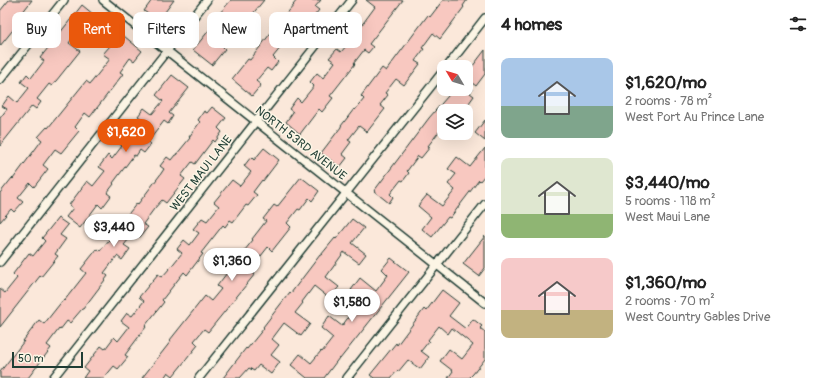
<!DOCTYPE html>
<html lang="en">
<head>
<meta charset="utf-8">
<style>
  :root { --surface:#fff; --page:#f2f2f2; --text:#222; --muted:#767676; --accent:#ea580c }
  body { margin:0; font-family:Pangolin,sans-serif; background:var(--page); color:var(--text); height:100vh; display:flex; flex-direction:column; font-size:15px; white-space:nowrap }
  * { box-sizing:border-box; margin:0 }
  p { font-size:13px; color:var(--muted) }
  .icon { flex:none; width:22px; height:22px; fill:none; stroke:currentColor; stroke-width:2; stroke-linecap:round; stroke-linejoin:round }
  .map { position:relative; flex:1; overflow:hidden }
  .drawer { display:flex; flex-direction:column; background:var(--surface); width:340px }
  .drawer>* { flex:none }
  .banner { position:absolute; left:12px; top:12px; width:380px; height:36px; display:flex; gap:8px }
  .needle { width:26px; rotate:308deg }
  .tools { position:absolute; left:437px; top:60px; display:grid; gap:8px }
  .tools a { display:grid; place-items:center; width:36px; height:36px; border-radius:8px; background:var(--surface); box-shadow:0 4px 16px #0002; font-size:20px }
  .scale { position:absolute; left:12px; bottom:10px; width:71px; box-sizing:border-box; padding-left:4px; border:2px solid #1f3d34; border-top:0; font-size:11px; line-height:14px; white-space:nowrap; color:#1f3d34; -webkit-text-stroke:3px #fcf5e5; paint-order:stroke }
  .price { position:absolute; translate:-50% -34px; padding:0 9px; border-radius:14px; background:#fff; color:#222; font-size:13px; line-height:26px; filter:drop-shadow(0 1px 2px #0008) }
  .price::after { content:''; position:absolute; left:50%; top:24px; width:12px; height:9px; margin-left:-6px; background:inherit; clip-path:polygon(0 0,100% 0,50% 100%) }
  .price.current { background:var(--accent); color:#fff }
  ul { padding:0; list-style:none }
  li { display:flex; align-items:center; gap:12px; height:100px; padding:0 16px }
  li span { display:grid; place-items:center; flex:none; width:112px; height:80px; border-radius:8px; color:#555 }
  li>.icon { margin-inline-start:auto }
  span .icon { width:48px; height:48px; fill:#fffc; stroke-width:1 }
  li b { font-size:17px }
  h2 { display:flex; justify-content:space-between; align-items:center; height:48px; padding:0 16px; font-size:17px }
  .tag { padding:0 14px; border-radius:8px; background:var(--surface); box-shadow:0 4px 16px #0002; font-size:14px; line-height:36px }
  .tag.current { background:var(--accent); color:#fff }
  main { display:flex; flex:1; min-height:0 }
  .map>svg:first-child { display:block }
  .building { fill:#f8c8c0; stroke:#1f3d34 }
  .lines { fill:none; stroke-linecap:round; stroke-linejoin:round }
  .minor-casing { stroke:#1f3d34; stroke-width:10 }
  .minor { stroke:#fcf5e5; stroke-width:7 }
  .labels { text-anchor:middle; stroke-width:3; stroke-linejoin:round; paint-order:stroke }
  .street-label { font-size:12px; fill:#1f3d34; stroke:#fcf5e5 }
</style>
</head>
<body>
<main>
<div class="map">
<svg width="485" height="378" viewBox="0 0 485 378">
  <rect width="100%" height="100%" fill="#fbe8da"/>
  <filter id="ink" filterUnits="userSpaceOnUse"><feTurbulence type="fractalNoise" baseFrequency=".025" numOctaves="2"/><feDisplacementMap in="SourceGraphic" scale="8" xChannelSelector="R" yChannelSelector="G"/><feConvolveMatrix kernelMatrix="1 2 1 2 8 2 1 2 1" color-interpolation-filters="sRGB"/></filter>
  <g filter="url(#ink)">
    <g class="building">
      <polygon points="9,0 32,0 22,13 25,15 0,46 0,11"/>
      <polygon points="152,0 174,0 165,12 170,16 163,25 144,11"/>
      <polygon points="231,0 264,0 251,16 248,15 223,47 225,49 212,65 193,50 210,29 213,31 223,18 219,14"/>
      <polygon points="297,0 321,0 315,7 319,10 311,20 308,17 296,31 300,34 292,45 286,41 273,57 278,62 271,71 267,68 256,81 261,85 252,96 232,79 248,59 250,60 273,30 270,27 280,15 283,18 294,5 293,5"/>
      <polygon points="366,0 403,0 369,44 373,47 368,53 364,50 354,63 355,64 330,96 333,98 322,112 319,109 300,134 286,122 293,112 289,109 297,98 301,102 314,86 310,82 317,73 323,78 335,62 329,58 337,49 341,52 354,37 349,33 357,23 361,26 375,7"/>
      <polygon points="443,0 467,0 463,6 464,7 440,39 433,33 422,48 424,49 415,61 420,64 404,85 396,79 385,93 388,95 380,105 385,109 367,132 359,126 348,140 351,142 342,154 347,158 340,167 321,153 341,127 341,126 354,109 355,110 364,99 361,96 382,68 386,71 428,15 430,17"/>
      <polygon points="82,5 99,19 86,36 78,30 69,43 80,51 52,86 49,84 37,99 41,102 36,109 32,106 0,146 0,118 7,109 2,106 9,96 17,103 29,88 21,82 27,74 31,78 44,61 40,58"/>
      <polygon points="124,36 142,51 134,61 130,58 120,72 123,74 90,117 85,113 75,127 79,131 61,153 55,149 43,165 48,169 34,187 30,183 18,198 23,202 14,212 11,209 0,222 0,193 12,178 13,179 42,140 38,137 47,127 48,128 86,81 90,84 110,59 103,54 116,39 120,42"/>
      <polygon points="485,50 485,74 476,86 466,78 466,71 470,65 472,67"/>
      <polygon points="172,75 189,88 169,113 173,116 168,124 164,121 148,142 151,144 144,153 140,150 136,156 134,155 113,183 114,184 107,193 111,196 102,208 98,204 80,228 66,217 73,208 69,205 87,181 93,186 105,171 99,167 108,155 112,159 122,146 118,142 125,133 130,136 143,120 138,116 144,108 152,114 163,101 156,95"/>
      <polygon points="454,89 473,89 470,93 474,96 464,110 459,106 455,111 444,111 444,125 428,146 430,147 421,158 418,156 407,171 409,173 403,181 401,180 390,194 393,197 389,203 374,191 429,118"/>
      <polygon points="212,107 226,118 218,128 222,132 215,142 213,140 195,164 192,162 181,176 185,179 166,203 162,200 154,209 143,224 148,227 140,237 134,233 124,245 130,249 122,260 117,256 104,273 108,276 83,309 82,309 70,323 67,321 60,330 59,329 47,345 51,348 28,378 0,378 0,372 24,341 23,341 39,320 44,324 63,300 64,301 86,273 81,269 97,249 100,251 122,224 121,223 137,203 138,204 160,175 164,169 160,166 167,157 171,160 175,155 176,155 190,138 189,137 200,122 198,120 204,111 207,113"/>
      <polygon points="485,120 485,141 475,133"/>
      <polygon points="264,148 279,160 263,181 262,180 253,192 257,195 248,206 246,205 233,222 230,220 225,227 223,225 201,253 203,254 187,275 184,272 162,300 164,302 145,326 146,327 125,355 128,357 118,369 114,366 104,378 83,378 88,371 84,368 101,346 105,349 114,337 118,341 129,327 121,321 127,313 132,316 144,301 139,297 158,274 162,277 170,268 182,253 177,249 184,240 190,245 199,233 193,229 202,218 207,221 219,206 214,202 232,180 240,186 251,172 244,166 251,157 254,160"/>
      <polygon points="485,148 485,175 480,181 479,180 450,218 448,217 432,237 422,229 431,217 418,206 427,195 442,206 455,190 448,184 456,174 448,169 457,157 470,167"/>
      <polygon points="301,177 319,191 312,201 309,198 300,210 298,209 287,223 291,227 272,251 268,247 250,270 255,274 208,332 204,329 194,341 198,345 173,376 168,372 164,378 142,378 171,341 170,340 205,296 211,301 221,289 217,286 233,265 228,262 236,252 240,256 253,240 252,239 266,221 263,219 274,205 277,207"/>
      <polygon points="58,218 68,225 60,235 66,239 55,254 58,256 41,277 40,276 0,327 0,289 5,293 17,278 13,274 29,253 33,256 45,241 42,238"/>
      <polygon points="352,219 364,228 352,243 366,254 359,263 344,252 326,277 339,287 329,298 314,286 302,302 303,303 295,313 310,324 301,336 284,323 272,339 279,345 271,355 280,362 271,374 259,365 254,371 249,368 240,378 223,378 246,348 247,349 264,328 263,327 290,292 291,293 320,255 321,255 335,238 336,239"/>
      <polygon points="485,236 485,268 479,276 463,264"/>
      <polygon points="391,258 409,272 340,359 339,358 324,378 307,378 291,365 300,354 311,363 321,351 322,352 333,338 321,328 329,316 342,326 362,298 351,290 360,278 376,291 388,275 382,269"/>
      <polygon points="442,290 459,303 449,316 466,329 473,319 482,326 480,328 485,332 485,359 473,374 469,378 448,378 453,371 440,361 449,349 462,359 473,345 452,328 448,334 439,326 428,340 429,341 421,351 429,357 420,369 408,360 398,372 397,371 391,378 374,378 370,375 396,343 397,345 424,309 426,311"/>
    </g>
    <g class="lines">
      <defs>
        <g id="minor">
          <polyline points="103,0 485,303"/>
          <polyline points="447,67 485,18"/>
          <polyline points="0,80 64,0"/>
          <polyline points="0,262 207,0"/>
          <polyline points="53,378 352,0"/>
          <polyline points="199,378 444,70"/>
          <polyline points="347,378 485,204"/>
        </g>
      </defs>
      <use href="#minor" class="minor-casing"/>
      <use href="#minor" class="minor"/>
    </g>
  </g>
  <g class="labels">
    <g class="street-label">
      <text transform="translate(301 143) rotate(38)" y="4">NORTH 53RD AVENUE</text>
      <text transform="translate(201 173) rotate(-52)" y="4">WEST MAUI LANE</text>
    </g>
  </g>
</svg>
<div class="tools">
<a><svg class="needle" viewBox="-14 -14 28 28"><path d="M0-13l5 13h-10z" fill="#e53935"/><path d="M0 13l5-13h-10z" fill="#767676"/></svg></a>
<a><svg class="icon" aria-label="layers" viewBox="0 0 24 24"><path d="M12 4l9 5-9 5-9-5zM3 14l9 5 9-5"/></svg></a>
</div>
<div class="scale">50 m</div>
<b class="price current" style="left:126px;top:153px">$1,620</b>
<b class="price" style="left:114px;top:248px">$3,440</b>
<b class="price" style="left:232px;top:282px">$1,360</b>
<b class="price" style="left:352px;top:323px">$1,580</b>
<div class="banner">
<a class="tag">Buy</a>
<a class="tag current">Rent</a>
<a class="tag">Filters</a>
<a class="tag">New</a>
<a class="tag">Apartment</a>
</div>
</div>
<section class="drawer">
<h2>4 homes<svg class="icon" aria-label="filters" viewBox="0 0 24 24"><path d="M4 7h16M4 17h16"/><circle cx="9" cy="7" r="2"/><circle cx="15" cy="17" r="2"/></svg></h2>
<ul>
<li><span style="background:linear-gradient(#a9c7e8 60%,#7fa58c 0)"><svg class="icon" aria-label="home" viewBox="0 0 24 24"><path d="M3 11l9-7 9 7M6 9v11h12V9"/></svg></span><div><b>$1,620/mo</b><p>2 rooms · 78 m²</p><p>West Port Au Prince Lane</p></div></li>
<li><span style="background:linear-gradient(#dfe7d0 70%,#8fb573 0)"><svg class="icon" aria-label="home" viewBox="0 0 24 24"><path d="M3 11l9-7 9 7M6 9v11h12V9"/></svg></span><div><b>$3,440/mo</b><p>5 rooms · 118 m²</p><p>West Maui Lane</p></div></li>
<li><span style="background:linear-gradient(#f6c9c9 65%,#c2b280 0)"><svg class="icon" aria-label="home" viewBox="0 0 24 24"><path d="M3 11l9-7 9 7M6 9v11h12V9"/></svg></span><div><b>$1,360/mo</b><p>2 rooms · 70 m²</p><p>West Country Gables Drive</p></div></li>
</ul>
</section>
</main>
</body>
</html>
